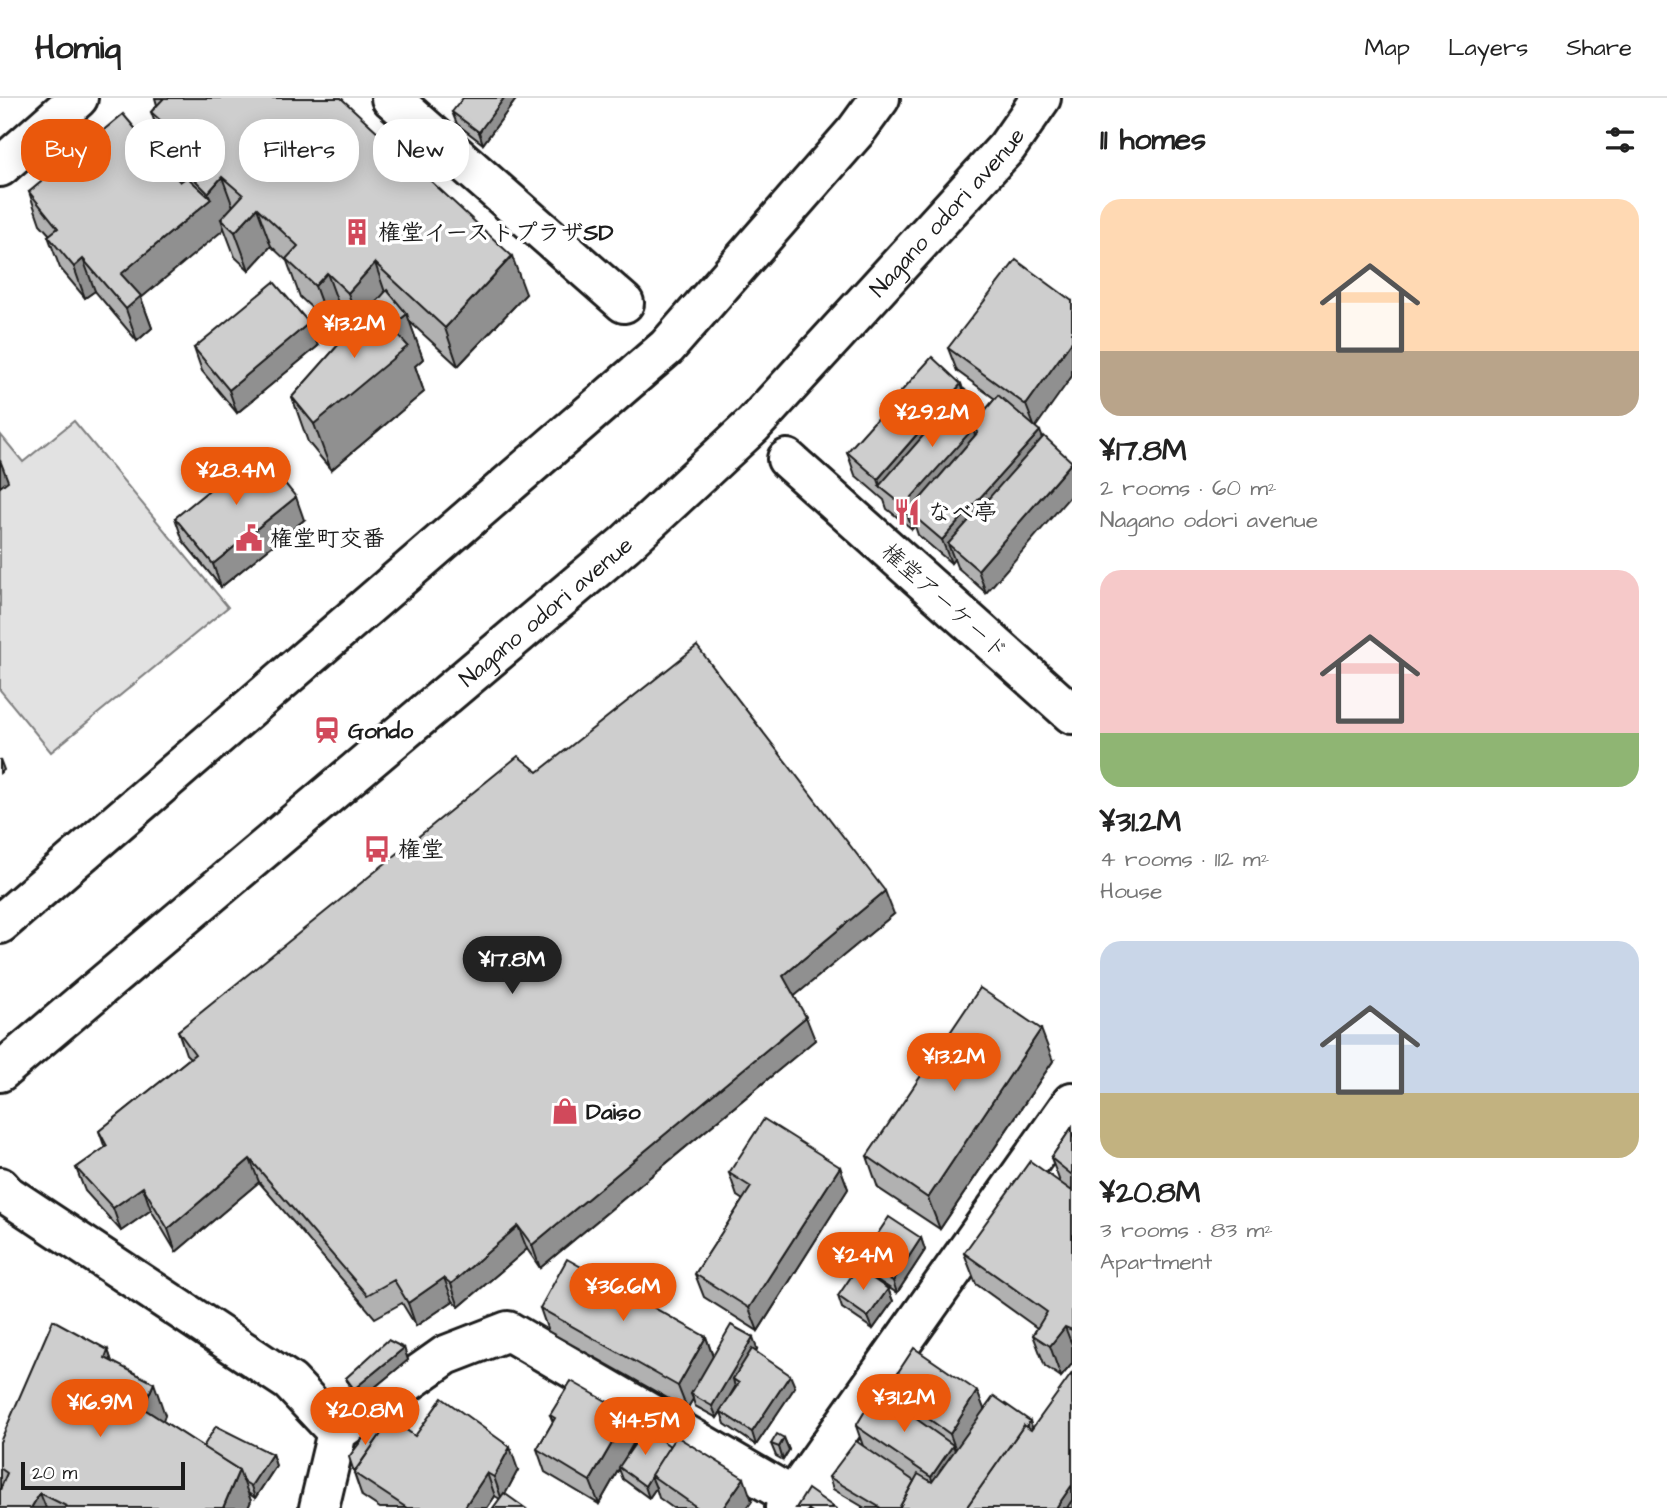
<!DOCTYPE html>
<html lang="en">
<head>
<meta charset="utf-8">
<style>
  :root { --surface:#fff; --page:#f6f6f6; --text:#222; --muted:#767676; --line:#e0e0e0; --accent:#ea580c }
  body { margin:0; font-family:"Architects Daughter","Klee One",sans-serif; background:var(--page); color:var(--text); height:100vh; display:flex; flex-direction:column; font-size:26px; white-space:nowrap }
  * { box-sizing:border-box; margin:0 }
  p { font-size:23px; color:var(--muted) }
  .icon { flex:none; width:38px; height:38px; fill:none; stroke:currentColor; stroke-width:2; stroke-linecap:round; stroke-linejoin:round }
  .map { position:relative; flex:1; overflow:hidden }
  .panel { display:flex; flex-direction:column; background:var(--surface); width:595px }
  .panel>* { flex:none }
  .banner { position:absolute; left:21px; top:21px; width:665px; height:63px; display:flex; gap:14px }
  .scale { position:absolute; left:21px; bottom:18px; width:164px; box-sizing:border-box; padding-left:7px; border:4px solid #1c1c1c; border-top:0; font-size:19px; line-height:24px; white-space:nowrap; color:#1c1c1c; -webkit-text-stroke:5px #fff; paint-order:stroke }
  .price { position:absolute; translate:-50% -60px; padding:0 16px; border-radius:24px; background:var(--accent); color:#fff; font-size:23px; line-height:46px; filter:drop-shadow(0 2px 4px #0008) }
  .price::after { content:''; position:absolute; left:50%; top:42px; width:21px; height:16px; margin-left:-10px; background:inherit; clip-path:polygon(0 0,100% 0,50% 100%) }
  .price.current { background:#222; color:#fff }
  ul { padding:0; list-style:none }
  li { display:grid; align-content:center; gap:14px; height:371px; padding:0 28px }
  li span { display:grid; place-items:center; height:217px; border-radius:21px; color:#555 }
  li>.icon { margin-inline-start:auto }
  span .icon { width:126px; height:126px; fill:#fffc; stroke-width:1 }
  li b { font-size:30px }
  h2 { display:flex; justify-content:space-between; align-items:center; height:84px; padding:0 28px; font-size:30px }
  .pill { padding:0 24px; border-radius:28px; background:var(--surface); box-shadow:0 4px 18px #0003; font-size:24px; line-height:63px }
  .pill.current { background:var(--accent); color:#fff }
  header { display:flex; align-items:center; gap:42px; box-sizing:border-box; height:98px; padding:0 35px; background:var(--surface); border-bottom:2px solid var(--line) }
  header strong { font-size:33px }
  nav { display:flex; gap:38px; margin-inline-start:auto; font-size:24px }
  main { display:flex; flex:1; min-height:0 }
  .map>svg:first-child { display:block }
  .green { fill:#e2e2e2; stroke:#7f7f7f; stroke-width:2 }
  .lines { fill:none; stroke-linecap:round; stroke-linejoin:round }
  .minor-casing { stroke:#1c1c1c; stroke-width:44 }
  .minor { stroke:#fff; stroke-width:38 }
  .wall { fill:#b1b1b1; stroke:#1c1c1c; stroke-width:2; fill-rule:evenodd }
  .shaded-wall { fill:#909090; stroke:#1c1c1c; stroke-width:2 }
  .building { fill:#cecece; stroke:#1c1c1c; stroke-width:2 }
  .labels { text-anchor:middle; stroke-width:7; stroke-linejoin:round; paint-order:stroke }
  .street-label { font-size:23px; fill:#1c1c1c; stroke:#fff }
  .poi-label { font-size:23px; font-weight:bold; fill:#1c1c1c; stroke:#fff; text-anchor:start }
</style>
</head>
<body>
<header>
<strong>Homiq</strong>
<nav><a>Map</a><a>Layers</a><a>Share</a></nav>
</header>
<main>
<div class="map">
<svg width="1072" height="1410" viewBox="0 0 1072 1410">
  <rect width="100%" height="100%" fill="#fff"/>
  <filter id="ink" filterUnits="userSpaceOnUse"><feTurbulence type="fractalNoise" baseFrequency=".0143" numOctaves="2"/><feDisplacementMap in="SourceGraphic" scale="14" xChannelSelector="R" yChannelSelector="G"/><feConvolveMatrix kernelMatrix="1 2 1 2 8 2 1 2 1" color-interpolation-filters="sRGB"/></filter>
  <g filter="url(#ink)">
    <polygon class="green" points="74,323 228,509 51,654 0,592 0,389 7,382 0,373 0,336 23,364"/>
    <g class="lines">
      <defs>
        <g id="minor">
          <polyline points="391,0 624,205"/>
          <polyline points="0,69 78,0"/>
          <polyline points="787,361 1072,616"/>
          <polyline points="0,826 667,249 856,33 880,0"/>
          <path id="s1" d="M0,974L625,446L753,327L1007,49L1041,0"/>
          <polyline points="0,1089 6,1096 290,1284 337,1334"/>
          <polyline points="805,1385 842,1410"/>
          <polyline points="319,1410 337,1334 446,1257 508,1233 793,1399"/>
          <polyline points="785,1410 1072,1004"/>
        </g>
      </defs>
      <use href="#minor" class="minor-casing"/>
      <use href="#minor" class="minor"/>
    </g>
    <g class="wall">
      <polygon points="155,0 341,0 526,196 458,268 409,223 423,261 415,268 424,294 331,372 308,344 292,299 356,227 341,213 329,226 300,199 287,163 271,148 249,172 235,159 224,130 141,200 152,230 137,243 95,193 85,200 60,170 48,138 50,137 40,126 29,94 180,84 187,79 185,72 186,71 165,52 151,14 157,7"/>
      <polygon points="517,0 483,46 457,26 452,14"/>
      <polygon points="1072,203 1072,278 1035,328 986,495 957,469 954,461 951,465 918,437 915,428 912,431 887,411 884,402 855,377 847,354 961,286 963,292 984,307 986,312 995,301 957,273 948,250"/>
      <polygon points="318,248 237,315 202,273 194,250"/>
      <polygon points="175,420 304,422 221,489 183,443"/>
      <polygon points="538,674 894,816 794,898 815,942 540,1170 527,1151 459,1209 453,1203 416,1228 402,1205 375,1220 259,1084 176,1154 151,1112 121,1133 85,1093 76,1070 105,1050 99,1033 190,960 186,956 178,933"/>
      <polygon points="1053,963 940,1131 878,1090 867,1058"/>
      <polygon points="1072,1029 1072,1266 1061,1279 1045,1268 1033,1237 1037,1230 976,1186 964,1155 1060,1084 1051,1060"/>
      <polygon points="840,1069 848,1091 758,1233 704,1199 695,1176 743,1102 737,1098 729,1075"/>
      <polygon points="921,1140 925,1152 897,1195 865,1174 860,1162"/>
      <polygon points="888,1191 893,1203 873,1231 842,1210 838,1198"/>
      <path d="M540,1210L706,1239L713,1258L757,1251L756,1254L795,1289L756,1347L725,1326L721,1314L717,1320L695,1308L693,1301L687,1311L548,1233ZM735,1289L736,1290L724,1308Z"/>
      <polygon points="404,1250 408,1262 358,1303 350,1292 346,1280"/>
      <polygon points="108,1252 112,1264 165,1317 163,1323 203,1349 272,1356 276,1368 255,1400 248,1395 251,1403 248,1410 0,1410 0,1344"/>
      <polygon points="887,1291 977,1293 984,1312 1032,1330 1072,1410 865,1410 833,1391 829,1379 863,1348 856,1328 891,1303"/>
      <polygon points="629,1316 637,1339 628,1356 752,1403 747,1410 673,1410 659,1400 656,1390 649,1400 623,1381 619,1371 599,1406 545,1374 537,1351 553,1324 550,1317"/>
      <polygon points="383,1333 415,1338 518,1372 505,1396 500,1401 495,1398 487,1410 380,1410 362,1398 354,1375"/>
      <polygon points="784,1340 789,1352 783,1362 776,1358 771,1346"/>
    </g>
    <g class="shaded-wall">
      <polygon points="504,0 517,0 483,46 479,34"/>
      <polygon points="222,79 236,117 221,121 224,130 222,133 141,200 152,230 137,243 126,211 121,176 211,101 208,95"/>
      <polygon points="257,110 271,148 249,172 235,134"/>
      <polygon points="512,158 526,196 458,268 445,230"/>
      <polygon points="83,161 95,193 85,200 74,169"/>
      <polygon points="375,165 388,203 362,233 348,195"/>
      <polygon points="327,175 341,213 329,226 315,188"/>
      <polygon points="407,216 423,261 415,268 424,294 331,372 314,326 391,229"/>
      <polygon points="309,225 318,248 237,315 229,292"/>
      <polygon points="1072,243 1072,278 1035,330 1026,307"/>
      <polygon points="961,286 969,308 881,390 878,381"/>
      <polygon points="984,307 992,330 978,334 972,328 978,347 909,414 915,428 912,431 904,408"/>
      <polygon points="1040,333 1049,356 948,446 954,461 951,465 942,442"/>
      <polygon points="0,362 8,383 0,389"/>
      <polygon points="1072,364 1072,396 986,495 978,472"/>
      <polygon points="296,399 304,422 221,489 213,466"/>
      <polygon points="0,661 4,672 0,675"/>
      <polygon points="885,793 894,816 791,901 783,878"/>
      <polygon points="806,919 815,942 540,1170 532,1147"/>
      <polygon points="1041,931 1053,963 940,1131 928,1100"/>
      <polygon points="250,1061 259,1084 176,1154 168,1131"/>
      <polygon points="840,1069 848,1091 758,1233 749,1210"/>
      <polygon points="143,1089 151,1112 121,1133 113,1110"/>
      <polygon points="518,1128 527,1151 459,1209 451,1186"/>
      <polygon points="921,1140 925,1152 897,1195 893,1183"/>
      <polygon points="444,1180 453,1203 416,1228 408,1205"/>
      <polygon points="888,1191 893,1203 873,1231 868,1219"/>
      <polygon points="1065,1229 1072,1247 1072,1266 1061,1279 1050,1248"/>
      <polygon points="706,1239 714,1262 691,1296 693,1301 687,1311 678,1288"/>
      <polygon points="753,1239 757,1251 738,1284 733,1281 735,1289 717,1320 712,1308"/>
      <polygon points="404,1250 408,1262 358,1303 354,1291"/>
      <polygon points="108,1252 119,1284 105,1260"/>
      <polygon points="790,1277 795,1289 756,1347 752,1334"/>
      <polygon points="154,1285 165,1317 155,1342 143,1310"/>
      <polygon points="977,1293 986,1316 958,1358 950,1336"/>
      <polygon points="629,1316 637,1339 599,1406 590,1383"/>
      <polygon points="1030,1323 1038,1346 968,1410"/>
      <polygon points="784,1340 789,1352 783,1362 779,1349"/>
      <polygon points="953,1347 961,1370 939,1402 931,1379"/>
      <polygon points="510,1349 518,1372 502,1402 494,1379"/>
      <polygon points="272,1356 276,1368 255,1400 251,1388"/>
      <polygon points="239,1372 251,1403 248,1410 223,1410"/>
      <polygon points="487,1375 495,1398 487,1410 464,1410"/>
      <polygon points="651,1378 656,1390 649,1400 645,1388"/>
      <polygon points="744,1380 752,1403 747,1410 723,1410"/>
      <polygon points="1072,1387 1072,1410 1056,1410"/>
      <polygon points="40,1395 46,1410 31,1410"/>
    </g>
    <g class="building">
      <polygon points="164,0 341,0 512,158 445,230 375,165 348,195 327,175 315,188 286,161 298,148 257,110 235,134 221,121 243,97 222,79 208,95 185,72 199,57 151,14"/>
      <polygon points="463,0 504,0 479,34 452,14"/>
      <polygon points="123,16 180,84 187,79 211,101 121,176 141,198 126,211 83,161 74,169 48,138 58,130 29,94"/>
      <polygon points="1016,162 1072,203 1072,243 1026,307 948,250"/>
      <polygon points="274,184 309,225 229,292 194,250"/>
      <polygon points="387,192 407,216 391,229 408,248 314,326 292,299"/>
      <polygon points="932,259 961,286 878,381 847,354"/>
      <polygon points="964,291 984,307 966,328 971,333 904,408 879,388"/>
      <polygon points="998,297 1040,333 942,442 909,414 978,334 972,328"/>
      <polygon points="1044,338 1072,364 978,472 948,446"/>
      <polygon points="258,352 296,399 213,466 175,420"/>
      <polygon points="697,548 885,793 783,878 806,919 532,1147 518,1128 451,1186 444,1180 408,1205 394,1182 367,1197 250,1061 168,1131 143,1089 113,1110 76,1070 107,1048 99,1033 195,956 178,933 518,658 538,674"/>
      <polygon points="980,890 1041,931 928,1100 867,1058"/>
      <polygon points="764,1021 840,1069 749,1210 695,1176 751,1089 729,1075"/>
      <polygon points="1072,1029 1072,1077 1051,1060"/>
      <polygon points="1030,1063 1072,1093 1072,1232 1065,1229 1050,1248 1033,1237 1047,1214 964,1155"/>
      <polygon points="889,1119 921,1140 893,1183 860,1162"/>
      <polygon points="567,1161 706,1239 678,1288 540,1210"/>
      <polygon points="857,1170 888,1191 868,1219 838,1198"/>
      <polygon points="53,1222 108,1252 105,1260 154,1285 143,1310 239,1372 223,1410 70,1410 40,1395 31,1410 0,1410 0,1392 7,1375 0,1370 0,1344"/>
      <polygon points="731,1227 753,1239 712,1308 691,1296"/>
      <polygon points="388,1242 404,1250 354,1291 346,1280"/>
      <polygon points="914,1250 977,1293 950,1336 887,1291"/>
      <polygon points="752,1251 790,1277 752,1334 720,1313 739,1285 733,1281"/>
      <polygon points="1072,1275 1072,1387 1056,1410 966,1410 1024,1327 1031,1332"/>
      <polygon points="571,1283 629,1316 590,1383 537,1351 555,1320 550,1317"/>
      <polygon points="877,1293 953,1347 931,1379 856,1328"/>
      <polygon points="994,1298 1030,1323 1026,1329 1024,1327 966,1410 899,1410 918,1376 932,1384"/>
      <polygon points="442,1300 510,1349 494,1379 487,1375 464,1410 407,1410 354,1375 391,1321 415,1338"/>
      <polygon points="374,1326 383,1333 354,1374 349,1359"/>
      <polygon points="216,1328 272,1356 251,1388 243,1383 239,1372 203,1349"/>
      <polygon points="645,1331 670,1348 645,1388 619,1369"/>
      <polygon points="777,1336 784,1340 779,1349 771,1346"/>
      <polygon points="676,1338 744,1380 723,1410 698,1410 651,1377"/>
      <polygon points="856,1343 914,1383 899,1410 881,1410 829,1379"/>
      <polygon points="808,1391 835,1410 796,1410"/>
      <polygon points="504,1395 525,1410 493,1410"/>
      <polygon points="1072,1402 1072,1410 1067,1410"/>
    </g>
  </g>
  <defs>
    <symbol id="building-bare" viewBox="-9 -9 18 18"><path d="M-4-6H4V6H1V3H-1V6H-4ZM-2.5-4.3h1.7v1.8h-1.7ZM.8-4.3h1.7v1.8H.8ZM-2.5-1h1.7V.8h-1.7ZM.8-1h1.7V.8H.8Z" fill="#d1495b" stroke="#fff" stroke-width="2.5" paint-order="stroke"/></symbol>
    <symbol id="restaurant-bare" viewBox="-9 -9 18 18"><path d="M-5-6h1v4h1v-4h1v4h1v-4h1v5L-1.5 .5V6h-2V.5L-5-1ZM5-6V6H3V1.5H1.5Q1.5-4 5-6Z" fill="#d1495b" stroke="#fff" stroke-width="2.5" paint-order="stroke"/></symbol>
    <symbol id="civic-bare" viewBox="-9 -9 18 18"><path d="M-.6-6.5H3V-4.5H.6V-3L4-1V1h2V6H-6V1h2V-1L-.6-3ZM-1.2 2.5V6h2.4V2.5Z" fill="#d1495b" stroke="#fff" stroke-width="2.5" paint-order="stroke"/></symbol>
    <symbol id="station-bare" viewBox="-9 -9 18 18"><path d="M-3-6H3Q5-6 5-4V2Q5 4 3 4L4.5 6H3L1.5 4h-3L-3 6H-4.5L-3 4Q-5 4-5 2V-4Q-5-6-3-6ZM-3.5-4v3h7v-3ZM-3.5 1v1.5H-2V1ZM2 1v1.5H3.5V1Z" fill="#d1495b" stroke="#fff" stroke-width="2.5" paint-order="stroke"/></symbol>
    <symbol id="bus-bare" viewBox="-9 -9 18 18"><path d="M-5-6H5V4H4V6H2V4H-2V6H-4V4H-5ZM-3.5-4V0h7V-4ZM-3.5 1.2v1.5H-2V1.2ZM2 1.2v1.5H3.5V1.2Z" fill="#d1495b" stroke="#fff" stroke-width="2.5" paint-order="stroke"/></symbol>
    <symbol id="shop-bare" viewBox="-9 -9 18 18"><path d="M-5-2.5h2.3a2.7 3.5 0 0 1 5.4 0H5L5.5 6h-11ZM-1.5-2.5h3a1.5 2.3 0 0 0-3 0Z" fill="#d1495b" stroke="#fff" stroke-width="2.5" paint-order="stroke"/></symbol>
  </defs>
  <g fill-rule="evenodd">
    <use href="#building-bare" x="338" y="115" width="38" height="38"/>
    <use href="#restaurant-bare" x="888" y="395" width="38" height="38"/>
    <use href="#civic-bare" x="230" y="421" width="38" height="38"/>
    <use href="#station-bare" x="308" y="613" width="38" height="38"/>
    <use href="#bus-bare" x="358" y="732" width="38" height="38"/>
    <use href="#shop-bare" x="546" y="994" width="38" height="38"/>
  </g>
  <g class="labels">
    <g class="street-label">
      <text dy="8" stroke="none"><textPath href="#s1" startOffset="1281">Nagano odori avenue</textPath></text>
      <text transform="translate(945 503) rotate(42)" y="8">権堂アーケード</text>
      <text dy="8" stroke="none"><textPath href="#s1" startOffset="714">Nagano odori avenue</textPath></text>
    </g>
    <g class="poi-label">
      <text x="378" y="142">権堂イーストプラザSD</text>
      <text x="928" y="422">なべ亭</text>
      <text x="270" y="448">権堂町交番</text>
      <text x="348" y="640">Gondo</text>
      <text x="398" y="759">権堂</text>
      <text x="586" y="1021">Daiso</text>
    </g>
  </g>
</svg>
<div class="scale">20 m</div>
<b class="price" style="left:354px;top:262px">¥13.2M</b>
<b class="price" style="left:932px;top:351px">¥29.2M</b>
<b class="price" style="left:236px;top:409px">¥28.4M</b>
<b class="price current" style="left:512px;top:898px">¥17.8M</b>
<b class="price" style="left:954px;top:995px">¥13.2M</b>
<b class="price" style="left:863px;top:1194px">¥24M</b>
<b class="price" style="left:623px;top:1225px">¥36.6M</b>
<b class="price" style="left:904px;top:1336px">¥31.2M</b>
<b class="price" style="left:100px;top:1341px">¥16.9M</b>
<b class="price" style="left:365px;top:1349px">¥20.8M</b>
<b class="price" style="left:645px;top:1359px">¥14.5M</b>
<div class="banner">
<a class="pill current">Buy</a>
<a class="pill">Rent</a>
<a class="pill">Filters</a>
<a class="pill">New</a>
</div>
</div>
<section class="panel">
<h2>11 homes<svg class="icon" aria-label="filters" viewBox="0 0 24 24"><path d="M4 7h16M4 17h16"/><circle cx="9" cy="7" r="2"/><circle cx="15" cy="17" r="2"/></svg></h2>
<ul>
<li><span style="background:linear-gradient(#ffd9b3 70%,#b9a48a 0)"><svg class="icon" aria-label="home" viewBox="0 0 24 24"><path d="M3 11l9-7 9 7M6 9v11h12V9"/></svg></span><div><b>¥17.8M</b><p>2 rooms · 60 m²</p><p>Nagano odori avenue</p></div></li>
<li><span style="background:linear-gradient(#f6c9c9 75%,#8fb573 0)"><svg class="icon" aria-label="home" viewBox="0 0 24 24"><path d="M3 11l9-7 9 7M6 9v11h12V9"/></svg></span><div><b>¥31.2M</b><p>4 rooms · 112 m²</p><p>House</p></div></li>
<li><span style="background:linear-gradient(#c9d6e8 70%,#c2b280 0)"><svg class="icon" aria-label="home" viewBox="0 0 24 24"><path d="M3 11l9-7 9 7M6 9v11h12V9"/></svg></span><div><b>¥20.8M</b><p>3 rooms · 83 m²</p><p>Apartment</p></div></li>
</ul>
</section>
</main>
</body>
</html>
